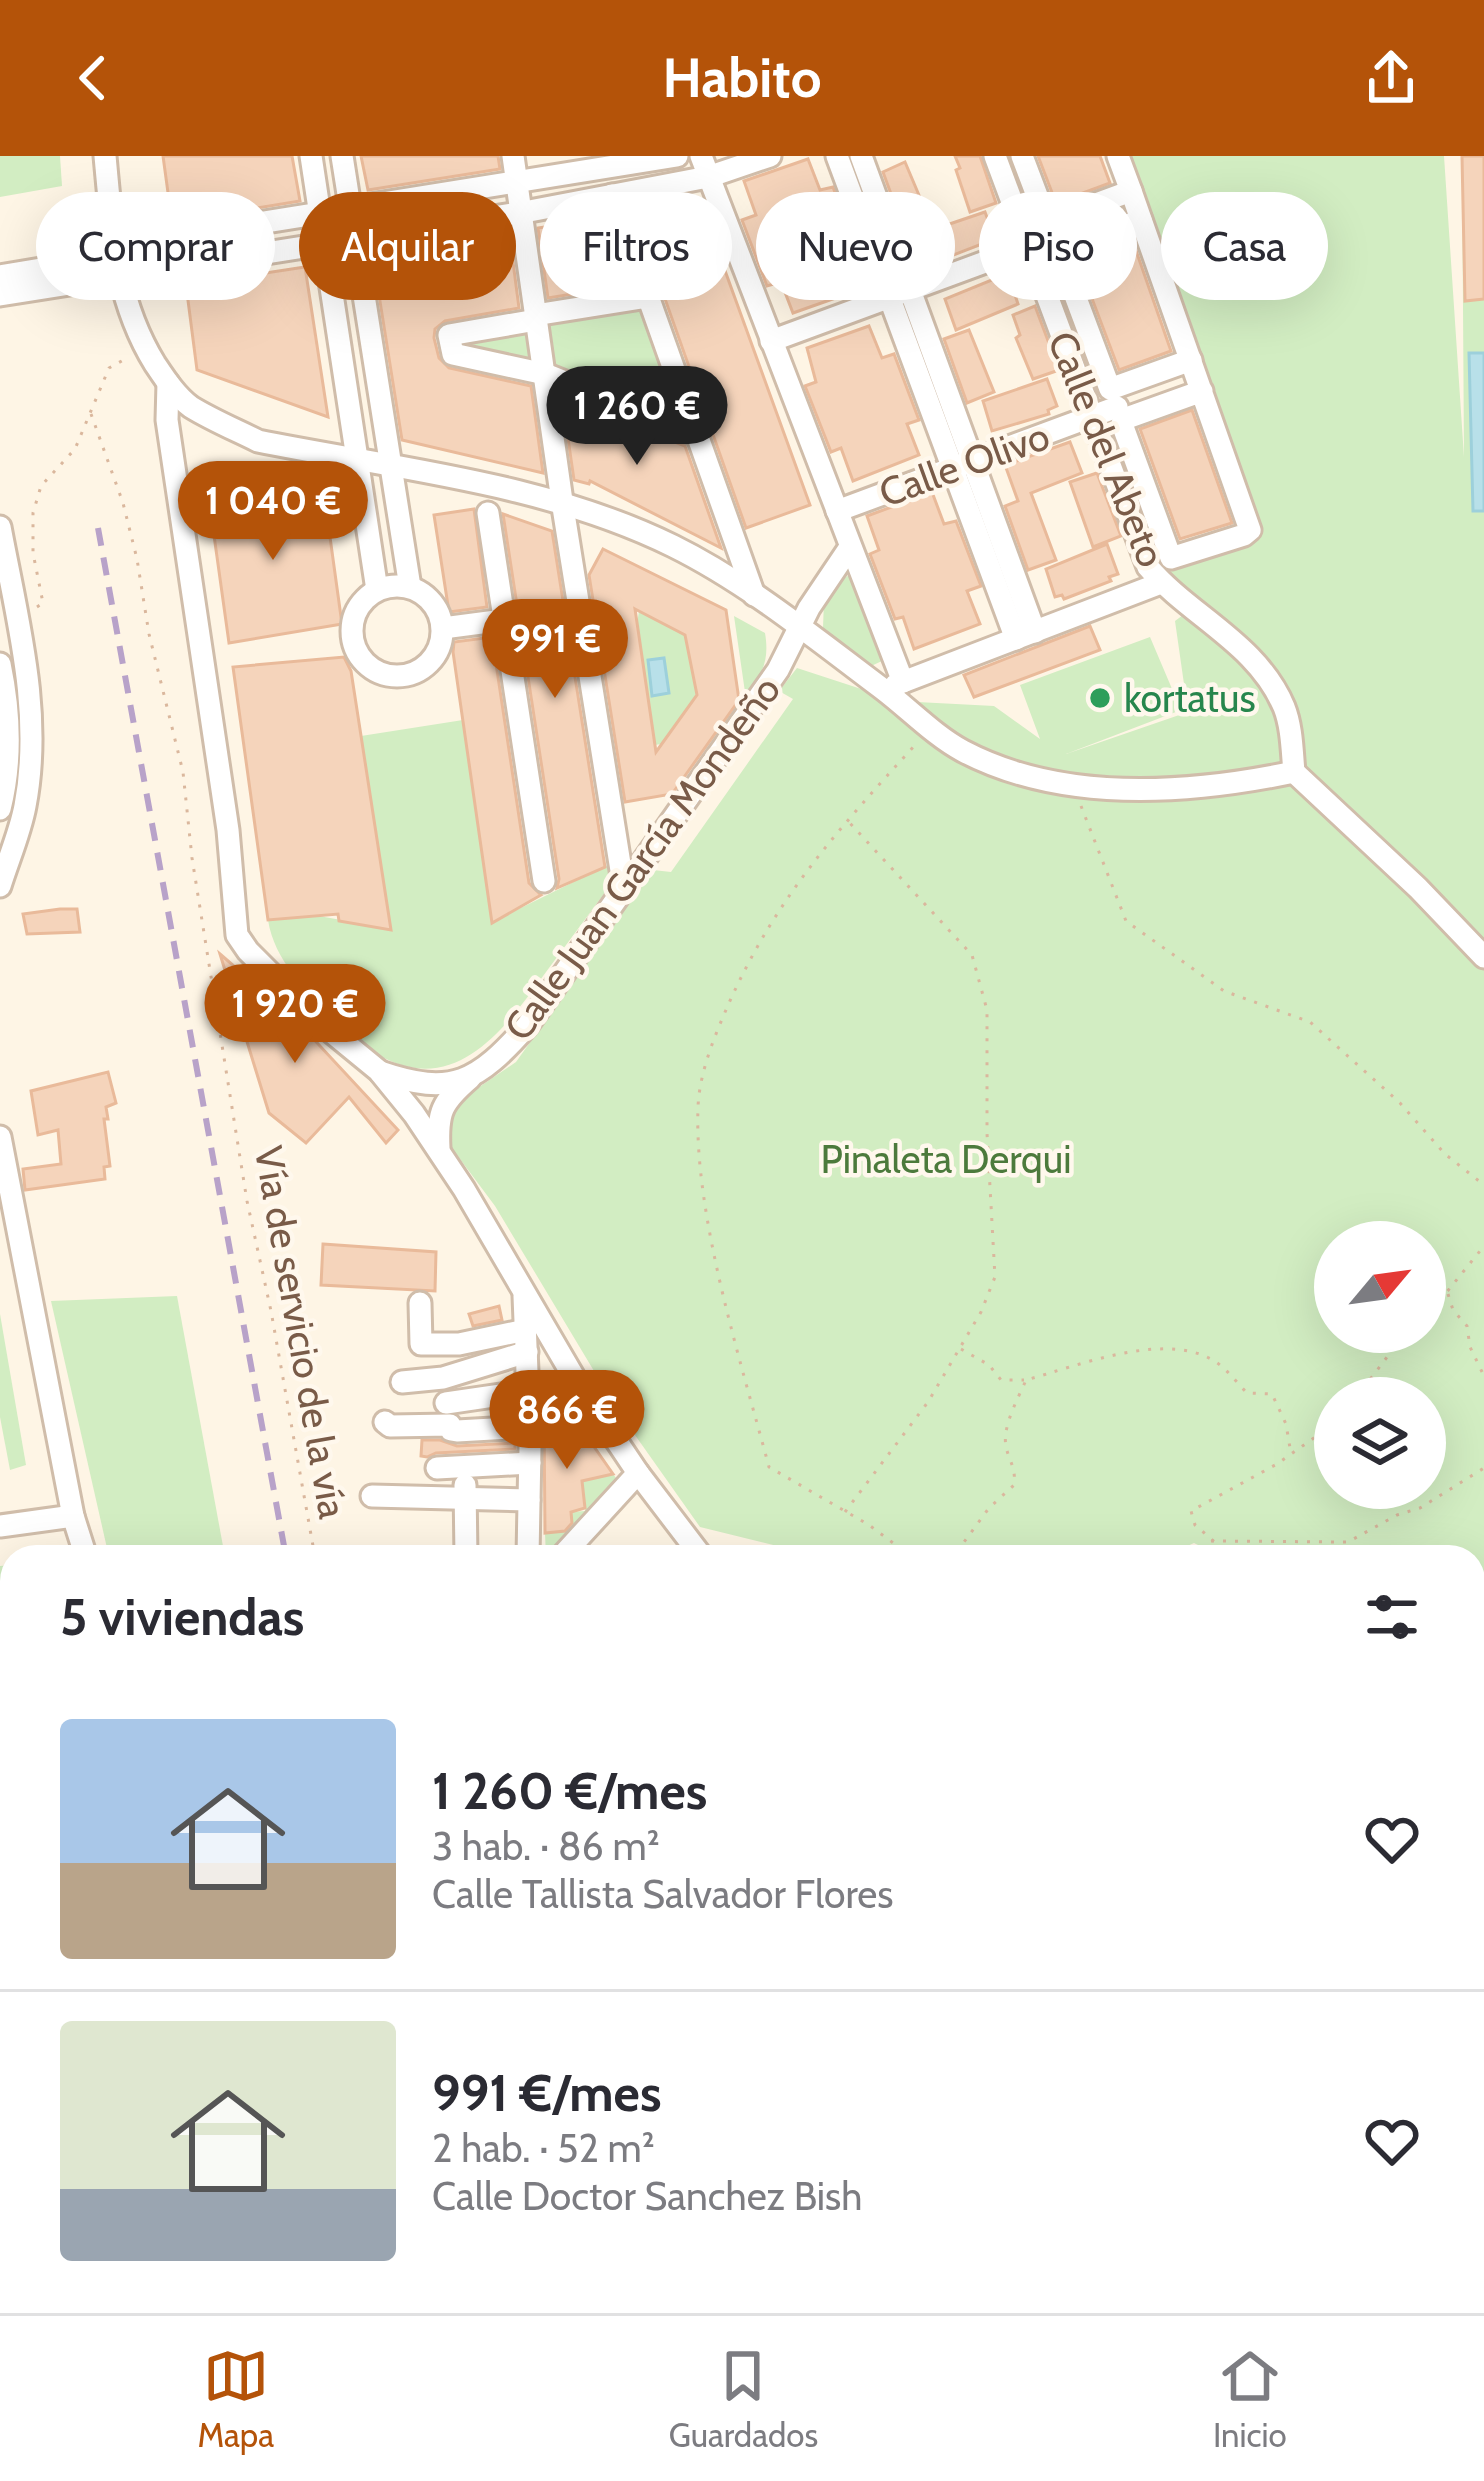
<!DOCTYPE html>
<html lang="es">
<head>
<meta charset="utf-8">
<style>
  :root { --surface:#fff; --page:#f2f2f3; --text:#2b2b33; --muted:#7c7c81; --line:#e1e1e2; --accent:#b45309 }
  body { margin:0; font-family:Cabin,sans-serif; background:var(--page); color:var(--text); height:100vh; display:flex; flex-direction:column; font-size:45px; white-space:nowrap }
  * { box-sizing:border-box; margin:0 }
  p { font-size:39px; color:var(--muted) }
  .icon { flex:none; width:66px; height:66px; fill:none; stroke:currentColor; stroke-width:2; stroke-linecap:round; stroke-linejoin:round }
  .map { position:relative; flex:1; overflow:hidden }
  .side { position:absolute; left:0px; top:1389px; width:1485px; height:768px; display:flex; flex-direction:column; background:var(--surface); border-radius:36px 36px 0 0; box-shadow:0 12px 48px #0002 }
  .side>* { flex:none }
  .banner { position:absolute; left:36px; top:36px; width:1413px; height:108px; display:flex; gap:24px }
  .needle { width:78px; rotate:61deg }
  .buttons { position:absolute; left:1314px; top:1065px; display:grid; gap:24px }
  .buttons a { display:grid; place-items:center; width:132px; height:132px; border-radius:50%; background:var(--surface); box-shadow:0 12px 48px #0002; font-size:60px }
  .price { position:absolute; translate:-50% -102px; padding:0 27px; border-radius:42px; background:var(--accent); color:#fff; font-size:39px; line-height:78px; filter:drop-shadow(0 3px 6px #0008) }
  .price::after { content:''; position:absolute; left:50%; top:72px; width:36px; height:27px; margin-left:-18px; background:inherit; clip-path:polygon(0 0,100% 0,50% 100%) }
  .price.current { background:#222; color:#fff }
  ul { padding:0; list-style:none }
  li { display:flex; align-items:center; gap:36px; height:300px; padding:0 60px }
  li+li { border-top:3px solid var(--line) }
  li span { display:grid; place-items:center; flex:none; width:336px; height:240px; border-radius:12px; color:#555 }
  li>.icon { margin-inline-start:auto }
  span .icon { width:144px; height:144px; fill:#fffc; stroke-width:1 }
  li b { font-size:51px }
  h2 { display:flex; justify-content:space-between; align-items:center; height:144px; padding:0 60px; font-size:51px }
  .pill { padding:0 42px; border-radius:54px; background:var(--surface); box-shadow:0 12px 48px #0002; font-size:42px; line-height:108px }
  .pill.current { background:var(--accent); color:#fff }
  header { display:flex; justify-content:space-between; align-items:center; height:156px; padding:0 60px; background:var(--accent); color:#fff; font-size:54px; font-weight:700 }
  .tabs { display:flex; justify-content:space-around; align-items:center; height:168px; border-top:3px solid var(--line); background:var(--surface); font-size:33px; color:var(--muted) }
  .tabs a { display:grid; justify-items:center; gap:6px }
  .tabs .current { color:var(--accent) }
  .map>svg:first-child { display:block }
  .green { fill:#d2edc2; fill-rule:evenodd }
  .water { fill:#b8e0e9; stroke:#9dd0db; stroke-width:3 }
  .building { fill:#f5d4bb; stroke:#e9ba9a; stroke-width:3; fill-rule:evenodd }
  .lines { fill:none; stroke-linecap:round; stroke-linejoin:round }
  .minor-casing { stroke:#d0bdaa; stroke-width:27 }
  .path { stroke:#dab79d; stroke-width:3; stroke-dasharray:3 9; stroke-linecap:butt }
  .minor { stroke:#fff; stroke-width:21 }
  .rail { stroke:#b8a2c9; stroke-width:6; stroke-dasharray:18 12; stroke-linecap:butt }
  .leisure-dot { fill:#2e9e5b; stroke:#fff8ed; stroke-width:4.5 }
  .labels { text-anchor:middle; stroke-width:9; stroke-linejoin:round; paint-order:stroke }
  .street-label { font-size:39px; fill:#795b48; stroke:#fff8ed }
  .leisure-label { font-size:39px; fill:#27864d; stroke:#fff8ed; text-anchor:start }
  .park-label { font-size:39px; fill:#4c7a3c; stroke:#fff8ed }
</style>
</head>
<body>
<header><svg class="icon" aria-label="back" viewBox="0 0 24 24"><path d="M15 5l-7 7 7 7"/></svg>Habito<svg class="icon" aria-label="share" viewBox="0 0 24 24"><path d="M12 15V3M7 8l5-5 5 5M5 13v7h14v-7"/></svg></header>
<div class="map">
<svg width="1484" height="2157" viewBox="0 0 1484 2157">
  <rect width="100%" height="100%" fill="#fef5e5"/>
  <g class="green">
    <polygon points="0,0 60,0 62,30 0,41"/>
    <path d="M1120,0H1444L1464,301L1462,0H1484V1633L1473,1622V1401H1222L1194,1387L1163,1401H808L802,1396L700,1371L618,1255L495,1050L448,987L444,955L516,906L653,714L671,716L793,543L779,535L797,512L898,545L994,550L1040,583L1020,529L1150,481L1181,554L1066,598L1188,556L1175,465L1199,447L1160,411L1249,382ZM1335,1086H1425V1176H1335ZM1335,1242H1425V1332H1335Z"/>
    <polygon points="643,150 687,269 552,214 545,165"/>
    <polygon points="528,171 536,209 459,194 457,185"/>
    <polygon points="847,420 855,423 884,504 867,512 823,472 824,444"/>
    <polygon points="639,455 685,479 697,539 661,588 655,589 637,468"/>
    <path d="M734,460L765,477C770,506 761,519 746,543Z"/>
    <path d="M463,564L492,766L608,709L612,727C590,757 568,786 546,816C508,868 459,940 384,902C369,894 353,878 341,867C310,838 275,808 268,764L319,760L391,773L361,580Z"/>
    <polygon points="177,1140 225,1401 109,1401 51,1145"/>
    <polygon points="0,1158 26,1309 10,1314 0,1261"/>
    <polygon points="534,1206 576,1265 539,1264"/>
    <polygon points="613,1318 619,1326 552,1401 546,1401 545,1377 572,1374 571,1356 585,1355 582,1325"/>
    <polygon points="12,1409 12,1764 5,1766 0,1762 0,1410"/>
    <polygon points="12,2003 12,2121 0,2124 0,2004"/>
    <polygon points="261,2145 351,2145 353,2157 263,2157"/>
    <polygon points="520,2145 770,2145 767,2157 517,2157"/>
  </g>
  <g class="water">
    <polygon points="1469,197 1484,197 1484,355 1473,355"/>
    <polygon points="664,502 669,537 652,540 648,504"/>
    <polygon points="574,2145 706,2145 701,2157 568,2157"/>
  </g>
  <g class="building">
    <polygon points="163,0 292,0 300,45 172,66"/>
    <polygon points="361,0 498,0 500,13 368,34"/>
    <polygon points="955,0 980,0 996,47 970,56 956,14 960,12"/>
    <polygon points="1038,0 1100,0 1110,27 1056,47"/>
    <polygon points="1462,0 1484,0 1484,143 1465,145"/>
    <polygon points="808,3 820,34 833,31 857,97 846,101 858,134 793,157 781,126 767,130 742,64 756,59 744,25"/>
    <polygon points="905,6 932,70 906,79 883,16"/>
    <polygon points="680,51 685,61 703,54 810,349 746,372 635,58"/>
    <polygon points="985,56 995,83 930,108 920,78"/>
    <polygon points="604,62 628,129 548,142 538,72"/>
    <polygon points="509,75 519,152 445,165 435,173 434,182 439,202 449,212 531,230 543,317 402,284 372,95"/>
    <polygon points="1132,83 1171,195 1119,214 1077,103"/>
    <polygon points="305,111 328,261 197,214 186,129"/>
    <polygon points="999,121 1009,121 1018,148 956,174 945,143"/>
    <polygon points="1035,150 1059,214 1033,223 1016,182 1020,179 1013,159"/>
    <polygon points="869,170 882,202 894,198 919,264 907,268 919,299 853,325 841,292 831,296 805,230 816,226 807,192"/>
    <polygon points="969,174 994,236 967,247 944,183"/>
    <polygon points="1047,223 1057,250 1048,254 1049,258 992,275 983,245"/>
    <polygon points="562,241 685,290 721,392 590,325 589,328 574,324"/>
    <polygon points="1192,254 1232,367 1180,383 1140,273"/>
    <polygon points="1070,286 1082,317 1031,337 1056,404 1028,414 1005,350 1018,345 1005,309"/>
    <polygon points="1097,317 1121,380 1093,391 1070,326"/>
    <polygon points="207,329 325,345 342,468 229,487"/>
    <polygon points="932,336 944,368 956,365 981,430 967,435 980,468 914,493 903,461 895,463 870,398 879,394 867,360"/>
    <polygon points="474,353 487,451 449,456 434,359"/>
    <polygon points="503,358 552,375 605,711 557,732 559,723"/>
    <polygon points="1107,388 1118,418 1109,421 1111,425 1064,443 1062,439 1055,441 1046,413"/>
    <path d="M603,393L726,454L739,544L672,638L625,646L589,419ZM635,453L685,479L697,539L656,596Z"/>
    <polygon points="1090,470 1100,494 974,541 964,519"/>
    <polygon points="492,481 529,727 541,739 492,767 453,496 454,486"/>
    <polygon points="344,501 351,515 391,774 339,765 338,758 268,764 233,511"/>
    <polygon points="60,753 77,753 80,776 27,778 23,758"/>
    <polygon points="220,798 294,862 398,974 386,987 349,941 306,987 269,957"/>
    <polygon points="108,916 116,947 106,951 108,963 104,963 110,1010 104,1011 105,1023 25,1034 23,1013 61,1008 58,974 38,979 31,935"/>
    <polygon points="323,1088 436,1096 435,1135 321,1129"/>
    <polygon points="499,1150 502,1164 473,1170 469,1158"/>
    <polygon points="544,1264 576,1265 613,1318 582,1325 585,1352 571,1356 572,1367 565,1375 545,1377"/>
    <polygon points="422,1284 440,1284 457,1290 515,1287 515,1293 436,1297 427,1301 421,1300"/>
  </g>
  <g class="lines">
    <defs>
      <g id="minor">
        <path d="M105,0C112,74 115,143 155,208C165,223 176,240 191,251C212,264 236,274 258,285C397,313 545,327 673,390C748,427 817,484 884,534C910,554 935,580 963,595C1062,647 1189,638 1294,616"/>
        <polyline points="311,0 377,434"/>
        <polyline points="342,0 410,431"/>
        <polyline points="513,0 562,345 624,733"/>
        <polyline points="701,0 903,526"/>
        <polyline points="837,0 1016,483"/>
        <polyline points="861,0 1035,476"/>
        <path d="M995,0L1148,411C1191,461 1257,487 1284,551C1292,571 1292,595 1294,616"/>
        <polyline points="1022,0 1047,66 1131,35 1118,0"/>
        <polyline points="1131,35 1250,374 1244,379 1171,402 1122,268 1124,263 1202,235"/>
        <polyline points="612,39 754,439"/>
        <polyline points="1141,64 1058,94 1110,233 1191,204"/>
        <polyline points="0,120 47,112 140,86 677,0"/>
        <polyline points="0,139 519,57 708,21 770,0"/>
        <polyline points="535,159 648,141"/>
        <polyline points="536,164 449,179 453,198 545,218 697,279"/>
        <polyline points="771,185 1053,81"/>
        <polyline points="168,227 167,264 228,674 237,779 248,795 318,865 379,915 414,958 464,1033 575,1223 638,1317 702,1401"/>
        <polyline points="837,355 1117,251"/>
        <polyline points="488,357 544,725"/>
        <path d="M0,371C17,463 43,556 25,650C20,677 8,704 0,730"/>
        <circle cx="397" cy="475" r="45"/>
        <polyline points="443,472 504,464"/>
        <path d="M0,508C10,556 12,605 0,653"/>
        <polyline points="895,529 1161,427"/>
        <polyline points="1294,616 1418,732 1484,801"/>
        <path d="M380,916C453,941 477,926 527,870L778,514L809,452L850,391"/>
        <polyline points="0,981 73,1360 86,1401"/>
        <path d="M439,992C437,956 442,946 470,922"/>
        <polyline points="524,1140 530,1292 528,1401"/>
        <polyline points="420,1147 421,1188 459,1188 526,1174"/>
        <polyline points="402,1226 443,1222 527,1196"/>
        <polyline points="446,1247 528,1235"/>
        <polyline points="385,1266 390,1270 450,1269 451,1274 457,1275 529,1271"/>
        <polyline points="437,1312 530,1307"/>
        <polyline points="465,1329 466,1401"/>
        <polyline points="372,1340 529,1344"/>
        <polyline points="0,1370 73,1360"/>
        <polyline points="561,1401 638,1317"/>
        <polyline points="0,1877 12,1875"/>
        <polyline points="0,2031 12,2030"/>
        <polyline points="148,2145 150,2157"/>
        <polyline points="241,2145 243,2157"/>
        <polyline points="464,2145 467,2157"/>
        <polyline points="0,2152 59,2145"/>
        <polyline points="1206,2157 1210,2145"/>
      </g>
    </defs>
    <use href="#minor" class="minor-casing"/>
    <g class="path">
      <polyline points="91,258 123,347 137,403 149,478 183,616 192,702 247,1045 271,1155 315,1401"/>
      <polyline points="37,451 43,447 33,397 33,357 41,330 75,293 109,212 127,202"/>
      <polyline points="1081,650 1126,765 1224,835 1310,866 1400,947 1445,998 1484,1029"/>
      <polyline points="1448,1138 1453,1154 1467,1170 1470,1191 1484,1220"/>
      <polyline points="1425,1163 1484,1090"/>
      <polyline points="961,1193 989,1209 1001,1224 1024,1224"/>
      <polyline points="1356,1242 1406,1176"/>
      <polyline points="845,1356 928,1246 981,1156 995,1121 987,977 987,854 972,799 847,664"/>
      <polyline points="1211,1385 1348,1386 1397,1359 1420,1352 1484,1312"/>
      <path d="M912,1401L869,1369L769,1311C741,1206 694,1060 698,952C699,917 715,879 729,847C777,740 838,674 915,589"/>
      <path d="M948,1401H953L989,1352L1014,1329C1016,1312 1010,1307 1006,1291C1002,1270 1018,1243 1026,1224C1078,1210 1172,1171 1220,1209C1230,1217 1238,1228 1247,1237L1272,1238L1286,1268L1291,1298"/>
      <polyline points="1232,1401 1195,1369 1191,1355 1277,1308 1335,1267"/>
      <polyline points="1473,1614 1484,1624"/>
    </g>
    <use href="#minor" class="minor"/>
    <g class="rail">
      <polyline points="98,372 286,1401"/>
      <polyline points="387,2145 389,2157"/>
      <polyline points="406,2145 407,2157"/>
    </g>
  </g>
  <circle class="leisure-dot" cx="1100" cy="542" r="12"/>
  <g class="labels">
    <g class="street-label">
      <text transform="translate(1107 293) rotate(68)" y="14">Calle del Abeto</text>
      <text transform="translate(964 308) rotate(-20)" y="14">Calle Olivo</text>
      <text transform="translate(642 702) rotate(-54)" y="14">Calle Juan García Mondeño</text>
      <text transform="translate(301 1176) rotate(80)" y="14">Vía de servicio de la vía</text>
    </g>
    <g class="leisure-label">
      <text x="1124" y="556">kortatus</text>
    </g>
    <g class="park-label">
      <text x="946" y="1017">Pinaleta Derqui</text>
    </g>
  </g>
</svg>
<div class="buttons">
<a><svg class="needle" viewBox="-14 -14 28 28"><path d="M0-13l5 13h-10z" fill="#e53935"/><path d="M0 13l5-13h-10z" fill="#7c7c81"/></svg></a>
<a><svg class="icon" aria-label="layers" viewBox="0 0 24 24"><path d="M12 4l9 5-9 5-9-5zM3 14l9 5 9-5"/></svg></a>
</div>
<b class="price current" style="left:637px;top:312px">1 260 €</b>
<b class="price" style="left:273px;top:407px">1 040 €</b>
<b class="price" style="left:555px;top:545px">991 €</b>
<b class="price" style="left:295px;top:910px">1 920 €</b>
<b class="price" style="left:567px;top:1316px">866 €</b>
<div class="banner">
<a class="pill">Comprar</a>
<a class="pill current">Alquilar</a>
<a class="pill">Filtros</a>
<a class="pill">Nuevo</a>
<a class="pill">Piso</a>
<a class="pill">Casa</a>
</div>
<section class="side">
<h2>5 viviendas<svg class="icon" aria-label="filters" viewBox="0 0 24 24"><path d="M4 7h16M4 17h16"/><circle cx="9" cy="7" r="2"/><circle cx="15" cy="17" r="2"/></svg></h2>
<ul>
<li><span style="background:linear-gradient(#a9c7e8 60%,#b9a48a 0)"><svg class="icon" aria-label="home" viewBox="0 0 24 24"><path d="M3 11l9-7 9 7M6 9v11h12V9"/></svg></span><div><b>1 260 €/mes</b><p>3 hab. · 86 m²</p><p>Calle Tallista Salvador Flores</p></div><svg class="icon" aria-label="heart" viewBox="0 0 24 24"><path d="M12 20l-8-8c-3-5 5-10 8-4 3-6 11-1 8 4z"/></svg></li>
<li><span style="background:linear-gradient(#dfe7d0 70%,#9aa5b1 0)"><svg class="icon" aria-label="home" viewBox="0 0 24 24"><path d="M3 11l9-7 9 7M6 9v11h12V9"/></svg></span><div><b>991 €/mes</b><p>2 hab. · 52 m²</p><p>Calle Doctor Sanchez Bish</p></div><svg class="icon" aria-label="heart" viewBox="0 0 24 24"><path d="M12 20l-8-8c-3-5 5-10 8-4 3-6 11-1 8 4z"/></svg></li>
</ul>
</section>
</div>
<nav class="tabs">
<a class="current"><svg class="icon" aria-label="map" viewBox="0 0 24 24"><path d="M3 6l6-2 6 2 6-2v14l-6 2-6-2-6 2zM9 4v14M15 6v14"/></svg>Mapa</a>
<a><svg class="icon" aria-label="saved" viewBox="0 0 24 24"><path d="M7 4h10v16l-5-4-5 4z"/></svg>Guardados</a>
<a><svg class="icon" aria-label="home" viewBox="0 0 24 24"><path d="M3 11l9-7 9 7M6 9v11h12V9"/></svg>Inicio</a>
</nav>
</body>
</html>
